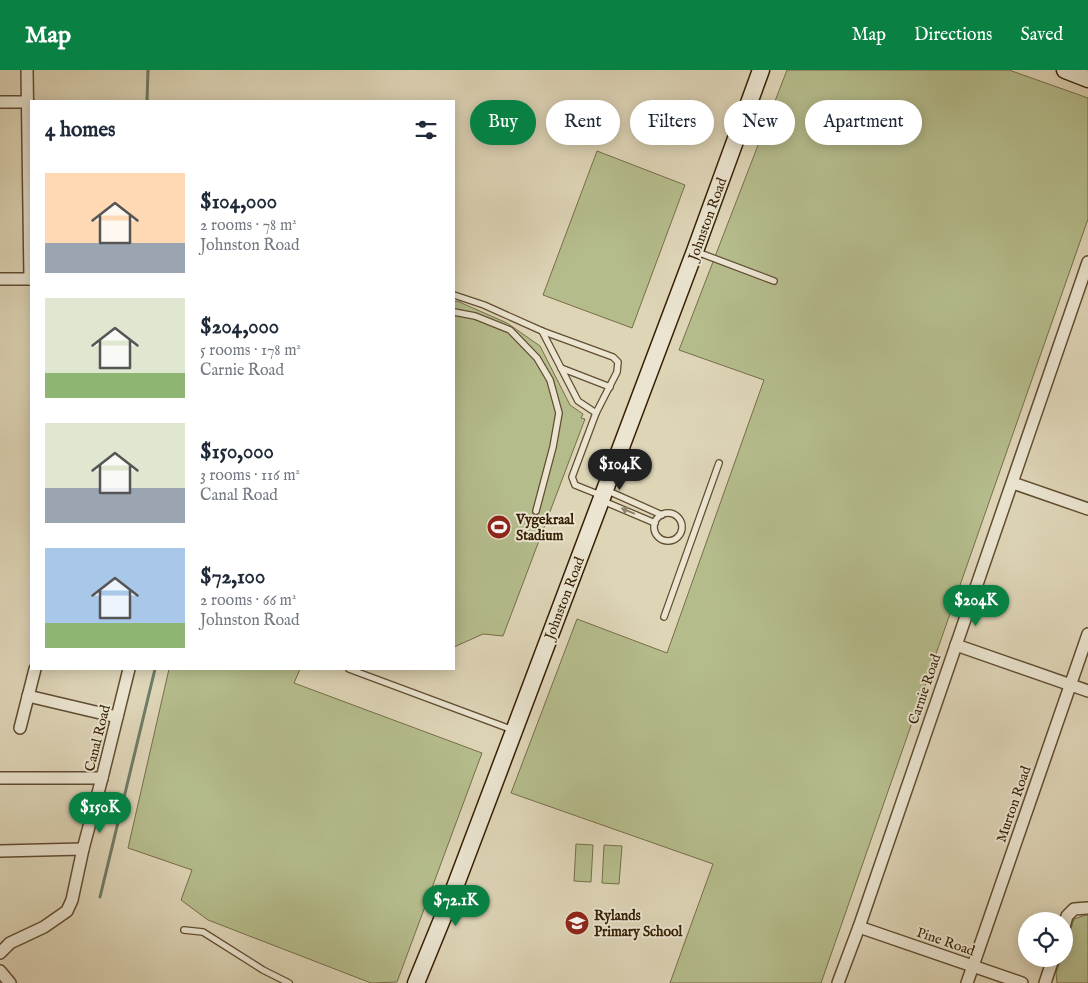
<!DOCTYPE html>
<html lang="en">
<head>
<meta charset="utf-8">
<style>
  :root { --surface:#fff; --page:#f6f6f7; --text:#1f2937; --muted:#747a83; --accent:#0b8043 }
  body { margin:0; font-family:"IM FELL English",serif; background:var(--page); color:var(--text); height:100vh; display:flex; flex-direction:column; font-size:19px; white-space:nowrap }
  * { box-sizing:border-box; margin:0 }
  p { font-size:16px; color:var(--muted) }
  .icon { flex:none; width:28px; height:28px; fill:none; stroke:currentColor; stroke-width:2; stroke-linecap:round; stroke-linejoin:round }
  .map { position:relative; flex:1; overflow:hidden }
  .panel { position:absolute; left:30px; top:30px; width:425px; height:570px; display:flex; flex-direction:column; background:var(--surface); border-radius:0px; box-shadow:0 2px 12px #0003 }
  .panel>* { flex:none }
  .hud { position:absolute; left:470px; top:30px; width:475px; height:45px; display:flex; gap:10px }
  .tools { position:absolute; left:1018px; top:842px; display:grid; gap:10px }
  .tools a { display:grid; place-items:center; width:55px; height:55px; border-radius:50%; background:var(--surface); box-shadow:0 2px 12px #0003; font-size:25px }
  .price { position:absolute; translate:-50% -42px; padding:0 11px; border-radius:18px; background:var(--accent); color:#fff; font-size:16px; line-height:32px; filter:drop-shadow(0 1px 2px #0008) }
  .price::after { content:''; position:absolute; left:50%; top:30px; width:15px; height:11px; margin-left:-8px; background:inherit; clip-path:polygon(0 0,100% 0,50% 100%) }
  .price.active { background:#222; color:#fff }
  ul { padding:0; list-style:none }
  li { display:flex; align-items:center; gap:15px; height:125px; padding:0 15px }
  li span { display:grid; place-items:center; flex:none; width:140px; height:100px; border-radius:0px; color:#555 }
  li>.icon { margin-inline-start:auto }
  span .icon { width:60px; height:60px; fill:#fffc; stroke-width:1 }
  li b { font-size:21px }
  h2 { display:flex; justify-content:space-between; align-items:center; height:60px; padding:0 15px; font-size:21px }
  .tag { padding:0 18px; border-radius:22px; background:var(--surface); box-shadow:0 2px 12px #0003; font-size:18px; line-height:45px }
  .tag.active { background:var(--accent); color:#fff }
  header { display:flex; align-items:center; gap:30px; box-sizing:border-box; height:70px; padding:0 25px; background:var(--accent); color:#fff }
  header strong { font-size:24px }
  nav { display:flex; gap:28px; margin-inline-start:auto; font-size:18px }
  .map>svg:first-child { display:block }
  .green { fill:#b5bc8c; stroke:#766e48 }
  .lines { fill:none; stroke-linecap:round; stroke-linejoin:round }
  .stream { stroke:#6f7c67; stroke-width:3 }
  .lane-casing { stroke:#614d31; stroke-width:8 }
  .street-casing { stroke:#614d31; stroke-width:14 }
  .secondary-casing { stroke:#372004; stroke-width:19 }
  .lane { stroke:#eae4d0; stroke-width:5.5 }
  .street { stroke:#eae4d0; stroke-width:11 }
  .secondary { stroke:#eae4d0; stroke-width:16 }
  .oneway { fill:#90826a }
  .labels { text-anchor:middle; stroke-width:4; stroke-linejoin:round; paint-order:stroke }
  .street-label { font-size:14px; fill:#372004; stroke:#eae4d0 }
  .poi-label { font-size:14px; font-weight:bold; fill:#372004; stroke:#eae4d0; text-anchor:start }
</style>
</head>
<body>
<header>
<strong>Map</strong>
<nav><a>Map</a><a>Directions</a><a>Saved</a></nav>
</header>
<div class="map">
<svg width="1088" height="913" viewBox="0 0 1088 913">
  <rect width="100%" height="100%" fill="#ded5b7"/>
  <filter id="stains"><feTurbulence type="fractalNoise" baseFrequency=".004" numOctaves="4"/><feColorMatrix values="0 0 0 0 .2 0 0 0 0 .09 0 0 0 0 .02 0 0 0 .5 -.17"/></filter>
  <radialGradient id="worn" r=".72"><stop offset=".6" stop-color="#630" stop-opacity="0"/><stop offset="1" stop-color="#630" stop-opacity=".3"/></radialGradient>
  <g class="green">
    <polygon points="787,0 1009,0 1088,28 1088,149 821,913 670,913 713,794 511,723 577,549 667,583 764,310 679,280"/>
    <polygon points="597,81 685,115 632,258 543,225"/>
    <polygon points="457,231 507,253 540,276 570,335 583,344 581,348 585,349 503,566 483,564 454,577 454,232"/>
    <polygon points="169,599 300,599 294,613 482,683 397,912 371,913 208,850 181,830 192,800 128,778"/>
    <polygon points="576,774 593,775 591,812 574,811"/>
    <polygon points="604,775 622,776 619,814 602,813"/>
    <polygon points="1086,845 1088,845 1088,913 1057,913 1056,903 1061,889 1064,889 1064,880 1074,849"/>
  </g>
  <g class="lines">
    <g class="stream">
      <polyline points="147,31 148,0"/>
      <polyline points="100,827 155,599"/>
    </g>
    <defs>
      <g id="lane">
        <polyline points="697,182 774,211"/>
        <polyline points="454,225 484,235 542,261 613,287 618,292 617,302 596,343 572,407 575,415 600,425"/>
        <polyline points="454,242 475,246 510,260 537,288 550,310 559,343 553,377 536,441"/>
        <polyline points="542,261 578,331 596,343"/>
        <polyline points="561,298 610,317"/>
        <polyline points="606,420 662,445"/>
        <polyline points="603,431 655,453"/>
        <circle cx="668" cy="457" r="14"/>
        <polyline points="664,547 719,393"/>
        <polyline points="349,599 513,660"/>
        <polyline points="184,860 203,862 263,900 289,913"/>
      </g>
      <g id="street">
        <polyline points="27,0 30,209"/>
        <polyline points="0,32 28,32"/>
        <polyline points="0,209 31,209"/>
        <polyline points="1013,413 1088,439"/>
        <polyline points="956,575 1088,621"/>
        <polyline points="28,626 117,647"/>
        <polyline points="20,658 35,599"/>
        <polyline points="0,708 102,708"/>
        <polyline points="0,781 83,779"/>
        <polyline points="859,857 1022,913"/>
        <polyline points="1064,857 1067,846 1074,839 1088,838"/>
        <polyline points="0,883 10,873 44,857 67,841 72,830 83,779 102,708 129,599"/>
        <polyline points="0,901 10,913"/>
        <polyline points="838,913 859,857 1088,192"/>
        <polyline points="967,913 1088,564"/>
        <polyline points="1045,913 1053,889"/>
      </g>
      <g id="secondary">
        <polyline points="1065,0 1088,9"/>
        <polyline points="416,913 450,830 514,661 695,181 761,0"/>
      </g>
    </defs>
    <use href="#lane" class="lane-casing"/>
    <use href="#street" class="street-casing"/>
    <use href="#secondary" class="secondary-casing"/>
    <use href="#lane" class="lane"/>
    <use href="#street" class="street"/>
    <use href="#secondary" class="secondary"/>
  </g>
  <defs><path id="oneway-solid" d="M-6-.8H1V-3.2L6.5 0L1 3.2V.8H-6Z" transform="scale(1.25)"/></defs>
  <use class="oneway" href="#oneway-solid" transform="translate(628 441) rotate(-157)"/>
  <defs>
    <symbol id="stadium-disc" viewBox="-11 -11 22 22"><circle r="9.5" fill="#8f2418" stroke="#eae4d0"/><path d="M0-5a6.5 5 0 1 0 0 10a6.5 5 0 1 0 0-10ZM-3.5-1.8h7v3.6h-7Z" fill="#fff"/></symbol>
    <symbol id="school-disc" viewBox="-11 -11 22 22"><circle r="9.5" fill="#8f2418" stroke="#eae4d0"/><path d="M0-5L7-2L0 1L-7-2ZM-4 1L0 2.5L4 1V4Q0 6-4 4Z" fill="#fff"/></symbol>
  </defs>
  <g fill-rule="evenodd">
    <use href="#stadium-disc" x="485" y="443" width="28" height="28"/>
    <use href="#school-disc" x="563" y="839" width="28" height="28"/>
  </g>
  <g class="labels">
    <g class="street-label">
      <text transform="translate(707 149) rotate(-70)" y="5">Johnston Road</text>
      <text transform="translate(564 528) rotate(-69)" y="5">Johnston Road</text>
      <text transform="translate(924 619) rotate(-71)" y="5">Carnie Road</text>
      <text transform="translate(97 668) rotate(-76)" y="5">Canal Road</text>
      <text transform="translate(1013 734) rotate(-71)" y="5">Murton Road</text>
      <text transform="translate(946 871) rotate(19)" y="5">Pine Road</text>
    </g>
    <g class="poi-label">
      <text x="516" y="454">Vygekraal<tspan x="516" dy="16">Stadium</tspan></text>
      <text x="594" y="850">Rylands<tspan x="594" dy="16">Primary School</tspan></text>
    </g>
  </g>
  <rect width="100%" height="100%" filter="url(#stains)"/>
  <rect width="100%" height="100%" fill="url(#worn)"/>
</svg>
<div class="tools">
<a><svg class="icon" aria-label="locate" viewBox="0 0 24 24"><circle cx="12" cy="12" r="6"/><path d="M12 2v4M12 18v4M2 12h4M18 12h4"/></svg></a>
</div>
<b class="price active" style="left:620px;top:421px">$104K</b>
<b class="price" style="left:976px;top:557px">$204K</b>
<b class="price" style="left:100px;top:764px">$150K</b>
<b class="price" style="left:456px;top:857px">$72.1K</b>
<div class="hud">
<a class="tag active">Buy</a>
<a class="tag">Rent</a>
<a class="tag">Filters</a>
<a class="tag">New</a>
<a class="tag">Apartment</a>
</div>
<section class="panel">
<h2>4 homes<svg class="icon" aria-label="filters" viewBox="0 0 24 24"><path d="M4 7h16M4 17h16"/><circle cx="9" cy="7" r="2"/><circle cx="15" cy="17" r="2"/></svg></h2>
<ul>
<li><span style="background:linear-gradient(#ffd9b3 70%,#9aa5b1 0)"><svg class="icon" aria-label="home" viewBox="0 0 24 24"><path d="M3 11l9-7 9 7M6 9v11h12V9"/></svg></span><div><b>$104,000</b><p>2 rooms · 78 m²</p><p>Johnston Road</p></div></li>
<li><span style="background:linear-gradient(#dfe7d0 75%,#8fb573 0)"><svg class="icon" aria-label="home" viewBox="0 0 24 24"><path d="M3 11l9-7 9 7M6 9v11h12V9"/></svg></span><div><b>$204,000</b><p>5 rooms · 178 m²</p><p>Carnie Road</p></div></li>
<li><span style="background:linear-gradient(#dfe7d0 65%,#9aa5b1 0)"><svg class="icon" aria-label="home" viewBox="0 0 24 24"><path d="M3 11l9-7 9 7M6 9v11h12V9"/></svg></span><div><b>$150,000</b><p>3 rooms · 116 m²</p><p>Canal Road</p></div></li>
<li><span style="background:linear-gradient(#a9c7e8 75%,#8fb573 0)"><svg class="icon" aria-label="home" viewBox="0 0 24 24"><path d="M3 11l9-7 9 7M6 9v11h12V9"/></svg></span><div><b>$72,100</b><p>2 rooms · 66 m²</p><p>Johnston Road</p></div></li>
</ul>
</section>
</div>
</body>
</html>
